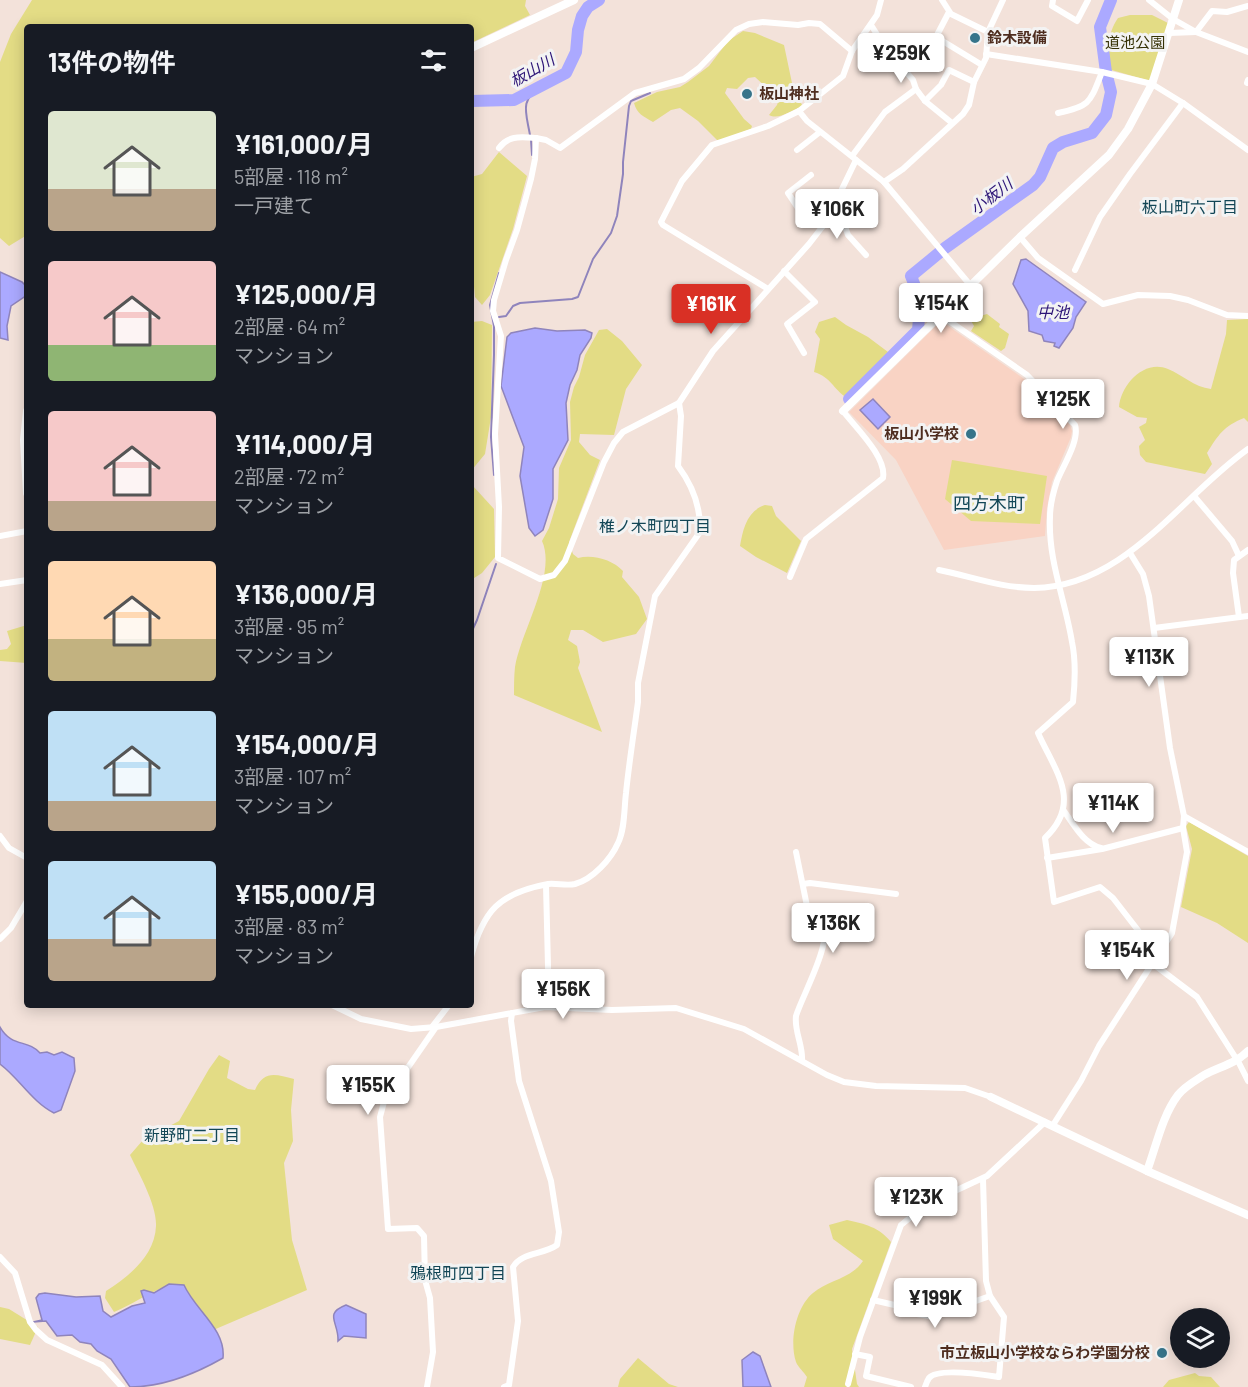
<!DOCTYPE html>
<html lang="ja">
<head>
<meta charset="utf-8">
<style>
  :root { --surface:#171b24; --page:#20242c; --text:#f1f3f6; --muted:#9ea1a6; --accent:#d93025 }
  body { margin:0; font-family:Barlow,"Noto Sans JP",sans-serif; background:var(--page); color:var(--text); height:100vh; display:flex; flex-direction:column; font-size:22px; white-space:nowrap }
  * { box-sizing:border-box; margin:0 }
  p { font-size:20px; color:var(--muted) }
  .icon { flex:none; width:33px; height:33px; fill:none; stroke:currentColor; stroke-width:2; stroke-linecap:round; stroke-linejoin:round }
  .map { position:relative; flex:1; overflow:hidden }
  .sheet { position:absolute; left:24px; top:24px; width:450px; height:984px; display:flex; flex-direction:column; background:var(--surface); border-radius:6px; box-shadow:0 3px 15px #0003 }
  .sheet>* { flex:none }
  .buttons { position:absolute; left:1170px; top:1308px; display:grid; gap:12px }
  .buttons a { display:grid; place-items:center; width:60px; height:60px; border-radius:50%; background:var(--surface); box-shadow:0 3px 15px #0003; font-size:30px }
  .price { position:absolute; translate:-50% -51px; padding:0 14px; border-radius:6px; background:#fff; color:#222; font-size:20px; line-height:39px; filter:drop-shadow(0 2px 3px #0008) }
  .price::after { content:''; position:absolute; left:50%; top:36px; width:18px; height:14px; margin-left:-9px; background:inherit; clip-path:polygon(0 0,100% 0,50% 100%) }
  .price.current { background:var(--accent); color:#fff }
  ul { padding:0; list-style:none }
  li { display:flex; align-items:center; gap:18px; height:150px; padding:0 24px }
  li span { display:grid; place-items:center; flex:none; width:168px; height:120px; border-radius:6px; color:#555 }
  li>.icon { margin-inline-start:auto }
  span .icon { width:72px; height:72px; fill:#fffc; stroke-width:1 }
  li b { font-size:26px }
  h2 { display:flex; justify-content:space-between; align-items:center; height:72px; padding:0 24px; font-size:26px }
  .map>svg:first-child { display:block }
  .built { fill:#f9d3c4 }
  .green { fill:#e3dc85 }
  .water { fill:#aba9ff; stroke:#8f84bc; stroke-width:1.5 }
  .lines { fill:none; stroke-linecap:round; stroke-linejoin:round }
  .stream { stroke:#8f84bc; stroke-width:2 }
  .river { stroke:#aba9ff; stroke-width:12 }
  .minor { stroke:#fff; stroke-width:6 }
  .tertiary { stroke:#fff; stroke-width:8 }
  .poi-dot { fill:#36748a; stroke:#f3f3f3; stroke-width:2 }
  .labels { text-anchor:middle; stroke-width:6; stroke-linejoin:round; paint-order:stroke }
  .poi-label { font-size:15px; font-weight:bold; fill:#4e2d1f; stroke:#f3f3f3; text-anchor:start }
  .park-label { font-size:15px; fill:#363206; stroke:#f3f3f3 }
  .water-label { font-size:16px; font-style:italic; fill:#2d1577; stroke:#f3f3f3 }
  .neighbourhood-label { font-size:16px; fill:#124656; stroke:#f3f3f3 }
  .quarter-label { font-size:18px; fill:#124656; stroke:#f3f3f3 }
</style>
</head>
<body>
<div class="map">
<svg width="1248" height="1387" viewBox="0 0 1248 1387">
  <rect width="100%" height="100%" fill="#f3e2da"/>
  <polygon class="built" points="941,321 1023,378 1070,425 1072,431 1071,437 1052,482 1047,508 1045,536 944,550 896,460 849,412"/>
  <g class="green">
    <polygon points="32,0 526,0 525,6 530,15 471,43 471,27 27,27 27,235 9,246 0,238 0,62 11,34"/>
    <path d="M1130,15H1152L1168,23L1150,81L1108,69C1108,50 1107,34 1118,18Z"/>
    <path d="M743,31L755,33L784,45L792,83L802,105L801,107C790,111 779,120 769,115L777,105L779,99L755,77L748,78L737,89L727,88L725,93L744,119L752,126L751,129L722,140H717L698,121L680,108L671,110L653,122C643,116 637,114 634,103L657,92L680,87L688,82L709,66L728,41Z"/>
    <polygon points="499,152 527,176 513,229 490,295 482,305 475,297 473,276 471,275 471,177 482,174"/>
    <polygon points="987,314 1000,324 999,327 1009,334 1005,348 1001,351 971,331 974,326 970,319"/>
    <path d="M835,317L846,325L868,337L892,355L847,398C833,389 831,377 814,372L820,339L815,332L819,322Z"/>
    <path d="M1248,319V422L1244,418C1224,426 1218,435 1207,453L1212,464L1205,474L1146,462L1140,455L1139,446L1145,440L1139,427L1146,423L1147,418L1137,417L1119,407C1121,385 1144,359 1168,369C1183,375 1194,387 1211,389L1226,334L1227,320Z"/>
    <polygon points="482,321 492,325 491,417 485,454 471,471 471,322"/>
    <path d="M607,329L622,341L642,365L626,389L614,435L580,434L579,442L590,455L600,460L569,542L573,554L578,558C593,554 613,560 623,571L622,577L639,597L647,619L636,634L603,642L583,630H571L568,640L577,646L580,662L578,668L602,732L514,695C514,686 514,676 515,667C521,631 557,574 542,541L549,528L558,499L559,468L571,440L570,402L574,387L579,377L585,355L599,330Z"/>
    <polygon points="952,460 1047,476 1040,524 971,521 945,499"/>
    <polygon points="471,476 473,486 494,509 495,557 482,573 471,580"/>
    <path d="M765,505L772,506L776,516L801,541L787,573L756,557L740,546C743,529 747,511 765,505Z"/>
    <polygon points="27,625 27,663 0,661 0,650 7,649 11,644 7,631"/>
    <polygon points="1189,822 1248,856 1248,943 1217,923 1181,907 1192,849 1186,826"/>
    <path d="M219,1055L230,1061L227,1078L248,1089L255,1090C264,1070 275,1074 294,1079L291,1110L293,1141L284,1163L292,1240L307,1290L211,1331L185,1296L162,1288C145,1295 131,1305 114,1312L105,1298L106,1291C128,1277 155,1256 156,1226C157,1205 139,1174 130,1155L143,1140L179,1121L209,1069Z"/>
    <path d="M847,1220C865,1224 879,1227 891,1242L852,1349L857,1384L859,1387H804L807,1377C804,1372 798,1367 796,1362C789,1341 796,1307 813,1293C828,1280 851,1279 863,1261L833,1239L829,1225Z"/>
    <polygon points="0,1307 9,1309 38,1327 30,1345 0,1339"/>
    <polygon points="638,1358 669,1384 678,1387 618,1387 620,1379"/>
    <polygon points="1195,1373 1199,1376 1211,1377 1220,1387 1163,1387 1169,1380"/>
  </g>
  <g class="water">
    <polygon points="1026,259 1086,302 1076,317 1073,328 1059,348 1054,346 1055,343 1044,341 1042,335 1029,331 1028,311 1013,284 1021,260"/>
    <polygon points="0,272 22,282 27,287 27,295 11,306 7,326 8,340 0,338"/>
    <polygon points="535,328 557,331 585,330 592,333 591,338 580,355 577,370 570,385 566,403 568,440 553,469 553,499 543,530 535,536 529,528 520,476 524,447 501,386 507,337 511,333"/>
    <polygon points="873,399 890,417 878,429 860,410"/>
    <path d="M0,1027C12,1048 28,1039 40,1053L47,1052L54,1055L62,1052L74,1058L75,1071L61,1110L54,1113C32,1102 19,1078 0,1064Z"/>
    <path d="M169,1284L184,1285C195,1310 226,1329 223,1358C195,1374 163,1387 130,1387L111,1359L97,1351L91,1344L80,1342L72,1335L57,1336L46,1321L33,1322L42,1320L36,1298L39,1294L45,1293L76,1297L100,1296L103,1311L111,1317L132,1306L145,1303L141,1291L144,1290L154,1293Z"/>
    <path d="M346,1305L366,1314V1338L344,1336L338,1341C339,1322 323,1314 346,1305Z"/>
    <polygon points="753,1352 760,1356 771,1387 743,1387 742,1360"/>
  </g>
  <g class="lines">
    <g class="stream">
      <path d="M530,135C526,112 519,100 542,86"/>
      <polyline points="531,140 532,155"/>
      <polyline points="499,317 506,316 513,306 520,303 572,299 578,297 593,259 611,233 617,216 623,174 623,162 629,106 631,101 650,93"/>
      <polyline points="494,475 491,437 494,355 494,326 490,305 499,273"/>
      <polyline points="471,633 477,620 496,564"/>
    </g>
    <g class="river">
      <polyline points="471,101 514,100 566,73 576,52 578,30 582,16 588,7 599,0"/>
      <path d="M849,399L918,330C920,312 919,293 911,276L945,248L1033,185L1040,177L1053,148L1063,142L1092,133L1106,115L1111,92L1106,72L1100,27L1111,0"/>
    </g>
    <g class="minor">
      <polyline points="942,0 951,14 988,32"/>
      <polyline points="1053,0 1052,6 1077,21 1088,0"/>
      <polyline points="1149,0 1173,19 1196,32 1248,52"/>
      <polyline points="871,25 885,47 913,80 916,89 925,101 952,123"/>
      <polyline points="1169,33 1196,32 1212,11 1227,12 1248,6"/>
      <polyline points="936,37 982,65"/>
      <polyline points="852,51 820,24 809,23 798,25 763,22 749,24 736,30 699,68 684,79 635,93 560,148 546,140 536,138 535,159 531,179 517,230 506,260 494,300 493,311 501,336 495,434 499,507 498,558 540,579 554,575 565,561 604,462 614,443 623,432 679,403 713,351 809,244 826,222 856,160"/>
      <polyline points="986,54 1102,72 1152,84 1183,103 1248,150"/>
      <polyline points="903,67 925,46 929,37 936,37 949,12"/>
      <polyline points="1247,83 1248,80"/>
      <polyline points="925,101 941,85 949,70 974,82"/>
      <polyline points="799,111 807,121 884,182 971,286"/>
      <path d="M1058,113C1091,106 1090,102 1102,72"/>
      <path d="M499,148C508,135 521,137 536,138"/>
      <polyline points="797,150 820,132"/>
      <polyline points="852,156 885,112 916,89"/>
      <polyline points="811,175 788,193 802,214 823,226"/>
      <polyline points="884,182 903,169 963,114 969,105 974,82 986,58 988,32 1003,0"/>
      <polyline points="834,205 840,213 848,235 866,255"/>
      <polyline points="1020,237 1038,258 1103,304 1138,295 1170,296 1188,300 1227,315 1248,316"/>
      <polyline points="1075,270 1100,217 1130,174 1183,103"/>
      <polyline points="784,271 815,302 787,324 804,353"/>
      <polyline points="768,289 663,225 661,222 682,181 712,145 768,126 799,111 843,76 852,51 877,15 881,0"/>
      <path d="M942,316L1027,375L1075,425C1080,440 1063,466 1057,481C1053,493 1050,504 1050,517C1048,561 1065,599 1072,642C1076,661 1075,683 1073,702L1038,733C1055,771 1083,802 1045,838L1054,902L1100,887L1113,898L1158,956"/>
      <polyline points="1194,496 1232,541 1239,556"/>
      <polyline points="0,536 27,531"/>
      <path d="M939,570C970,576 1001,588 1034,588C1125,587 1180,497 1248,449"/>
      <path d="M790,577L806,539L883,478C887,457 855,427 843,411"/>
      <polyline points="0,584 27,580"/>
      <polyline points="1239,617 1233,573 1234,560 1248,550"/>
      <polyline points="1154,628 1248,616"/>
      <path d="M1064,811C1074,825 1084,844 1101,848"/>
      <polyline points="1184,816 1248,852"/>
      <polyline points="0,836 9,848 27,858"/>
      <path d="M796,852L808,911C813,914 820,916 823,922C833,942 802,996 796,1016C794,1031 803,1045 802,1060"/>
      <polyline points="1047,858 1102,849 1183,828"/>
      <polyline points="803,884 810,883 896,894"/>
      <polyline points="546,885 549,1007"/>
      <polyline points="0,939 11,928 27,901"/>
      <path d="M471,957C483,911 499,893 548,884C556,883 567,886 575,884C593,879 611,859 618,843C625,829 624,809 626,793C629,763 634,732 638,702V683L655,596L700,532C701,507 693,486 678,466L681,416L679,403"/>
      <polyline points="1152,963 1197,997 1239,1063 1248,1081"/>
      <polyline points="332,1005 361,1019 411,1029 436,1027 545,1007 612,1010 676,1008 744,1029 827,1075 844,1082 876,1086 965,1088 991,1097"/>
      <polyline points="432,1027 449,1005"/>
      <polyline points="1053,1125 1081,1081 1099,1046 1172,933 1187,852 1183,828 1184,816 1170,748 1149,596 1143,574 1130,553"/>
      <polyline points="0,1257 15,1273 30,1322 36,1330 47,1340 102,1365 122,1387"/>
      <polyline points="873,1300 903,1307 911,1313 935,1317 951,1299 973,1302 990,1296"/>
      <polyline points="855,1354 870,1357 866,1376 911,1387"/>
      <polyline points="848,1384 860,1337 901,1225 912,1216 957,1190 987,1176 1045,1122"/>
      <polyline points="427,1387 433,1352 430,1298 425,1280 424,1236 417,1228 388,1229 380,1117 384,1102 436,1027"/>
      <path d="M504,1387L509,1385L518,1321L513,1267C522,1252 543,1255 557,1245L559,1232L551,1181L519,1081L511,1021L512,1013"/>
      <path d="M925,1387C926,1384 927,1381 929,1378C938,1367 986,1375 999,1377L1004,1317L990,1296L986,1281L983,1179"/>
    </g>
    <g class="tertiary">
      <polyline points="471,48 574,0"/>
      <polyline points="27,411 24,440 27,493"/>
      <polyline points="843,411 1020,237 1109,155 1128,129 1152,84 1179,0"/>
      <polyline points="991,1097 1147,1171 1248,1215"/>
      <path d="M1147,1171C1156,1147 1162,1116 1178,1095C1185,1086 1195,1081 1204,1075C1219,1067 1237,1063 1248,1051"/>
    </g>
  </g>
  <g class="poi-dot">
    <circle cx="975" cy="38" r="6"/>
    <circle cx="747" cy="94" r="6"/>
    <circle cx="971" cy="434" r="6"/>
    <circle cx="1162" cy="1353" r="6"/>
  </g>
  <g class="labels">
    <g class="poi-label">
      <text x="987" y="43">鈴木設備</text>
      <text x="759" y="99">板山神社</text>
      <text x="959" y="439" text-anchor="end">板山小学校</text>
      <text x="1150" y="1358" text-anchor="end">市立板山小学校ならわ学園分校</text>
    </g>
    <g class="park-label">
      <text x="1135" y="48">道池公園</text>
    </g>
    <g class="water-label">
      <text transform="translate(532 70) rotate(-30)" y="6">板山川</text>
      <text transform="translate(991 196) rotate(-37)" y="6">小板川</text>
      <text x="1053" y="318">中池</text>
    </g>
    <g class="neighbourhood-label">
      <text x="1190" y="213">板山町六丁目</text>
      <text x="655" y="532">椎ノ木町四丁目</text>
      <text x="192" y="1141">新野町二丁目</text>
      <text x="458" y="1279">鴉根町四丁目</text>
    </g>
    <g class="quarter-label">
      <text x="989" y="510">四方木町</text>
    </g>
  </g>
</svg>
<div class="buttons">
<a><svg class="icon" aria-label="layers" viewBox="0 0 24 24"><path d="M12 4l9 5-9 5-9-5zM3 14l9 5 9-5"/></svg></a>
</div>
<b class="price" style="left:901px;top:84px">¥259K</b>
<b class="price" style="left:837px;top:240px">¥106K</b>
<b class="price" style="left:941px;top:334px">¥154K</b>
<b class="price current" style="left:711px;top:335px">¥161K</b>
<b class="price" style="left:1063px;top:430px">¥125K</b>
<b class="price" style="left:1149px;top:688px">¥113K</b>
<b class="price" style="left:1113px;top:834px">¥114K</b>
<b class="price" style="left:833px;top:954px">¥136K</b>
<b class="price" style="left:1127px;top:981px">¥154K</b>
<b class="price" style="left:563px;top:1020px">¥156K</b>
<b class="price" style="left:368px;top:1116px">¥155K</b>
<b class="price" style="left:916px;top:1228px">¥123K</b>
<b class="price" style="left:935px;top:1329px">¥199K</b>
<section class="sheet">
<h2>13件の物件<svg class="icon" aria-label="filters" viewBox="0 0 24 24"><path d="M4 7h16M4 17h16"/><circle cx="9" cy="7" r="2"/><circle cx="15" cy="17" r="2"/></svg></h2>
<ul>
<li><span style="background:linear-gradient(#dfe7d0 65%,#b9a48a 0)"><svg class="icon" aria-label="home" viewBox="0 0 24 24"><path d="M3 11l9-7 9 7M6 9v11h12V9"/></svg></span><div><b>¥161,000/月</b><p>5部屋 · 118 m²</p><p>一戸建て</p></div></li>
<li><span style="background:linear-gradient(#f6c9c9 70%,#8fb573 0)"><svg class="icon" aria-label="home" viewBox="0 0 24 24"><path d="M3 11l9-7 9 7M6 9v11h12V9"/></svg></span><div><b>¥125,000/月</b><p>2部屋 · 64 m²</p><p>マンション</p></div></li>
<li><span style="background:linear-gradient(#f6c9c9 75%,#b9a48a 0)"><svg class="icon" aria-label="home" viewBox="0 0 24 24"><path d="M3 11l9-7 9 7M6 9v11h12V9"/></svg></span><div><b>¥114,000/月</b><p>2部屋 · 72 m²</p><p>マンション</p></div></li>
<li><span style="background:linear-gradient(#ffd9b3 65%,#c2b280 0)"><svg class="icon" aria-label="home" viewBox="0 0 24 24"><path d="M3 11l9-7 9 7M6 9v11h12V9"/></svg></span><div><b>¥136,000/月</b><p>3部屋 · 95 m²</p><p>マンション</p></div></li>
<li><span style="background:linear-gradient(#bfe0f5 75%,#b9a48a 0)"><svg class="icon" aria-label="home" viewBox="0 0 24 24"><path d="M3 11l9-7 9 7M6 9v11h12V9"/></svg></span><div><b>¥154,000/月</b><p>3部屋 · 107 m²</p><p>マンション</p></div></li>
<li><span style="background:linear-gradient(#bfe0f5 65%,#b9a48a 0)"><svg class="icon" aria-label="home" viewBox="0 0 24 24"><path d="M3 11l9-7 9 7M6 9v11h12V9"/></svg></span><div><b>¥155,000/月</b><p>3部屋 · 83 m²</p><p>マンション</p></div></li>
</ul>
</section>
</div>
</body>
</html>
